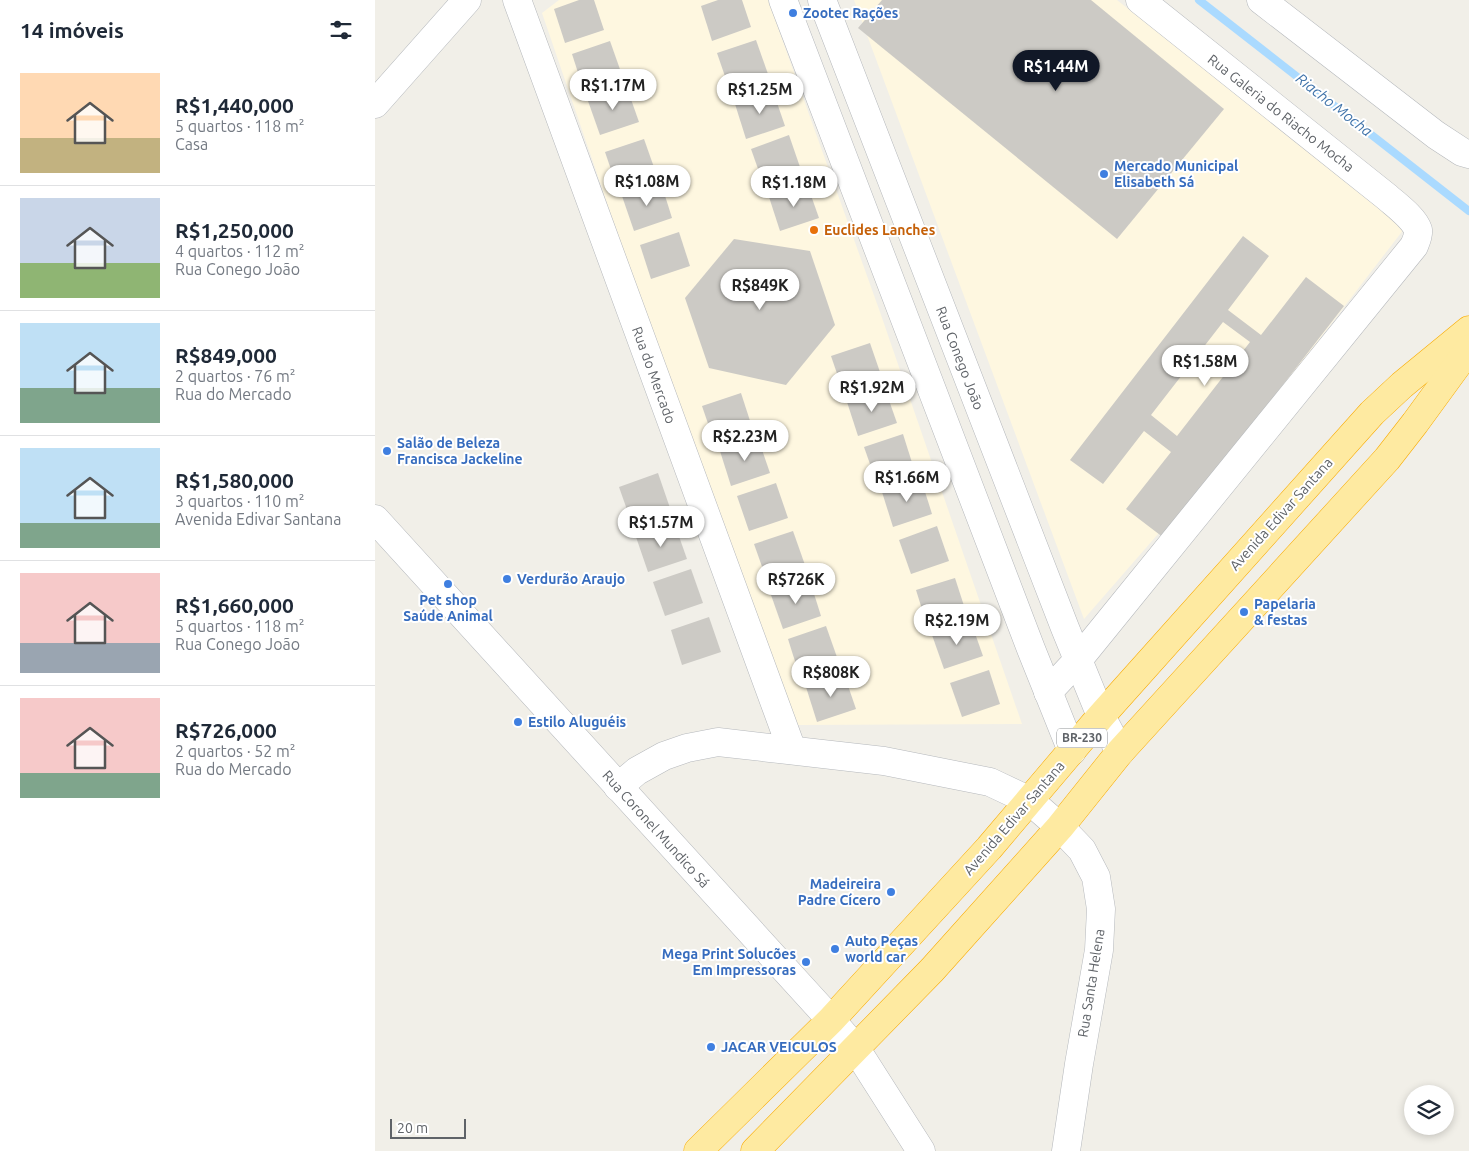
<!DOCTYPE html>
<html lang="pt">
<head>
<meta charset="utf-8">
<style>
  :root { --surface:#fff; --page:#f2f2f3; --text:#1f2937; --muted:#747a83; --line:#e0e1e3; --accent:#111827 }
  body { margin:0; font-family:Ubuntu,sans-serif; background:var(--page); color:var(--text); height:100vh; display:flex; flex-direction:column; font-size:19px; white-space:nowrap }
  * { box-sizing:border-box; margin:0 }
  p { font-size:16px; color:var(--muted) }
  .icon { flex:none; width:28px; height:28px; fill:none; stroke:currentColor; stroke-width:2; stroke-linecap:round; stroke-linejoin:round }
  .map { position:relative; flex:1; overflow:hidden }
  .side { display:flex; flex-direction:column; background:var(--surface); width:375px }
  .side>* { flex:none }
  .controls { position:absolute; left:1029px; top:1085px; display:grid; gap:10px }
  .controls a { display:grid; place-items:center; width:50px; height:50px; border-radius:50%; background:var(--surface); box-shadow:0 2px 8px #0003; font-size:25px }
  .scale { position:absolute; left:15px; bottom:12px; width:76px; box-sizing:border-box; padding-left:5px; border:2px solid #5f6368; border-top:0; font-size:14px; line-height:18px; white-space:nowrap; color:#5f6368; -webkit-text-stroke:4px #fff; paint-order:stroke }
  .price { position:absolute; translate:-50% -42px; padding:0 11px; border-radius:18px; background:#fff; color:#222; font-size:16px; line-height:32px; filter:drop-shadow(0 1px 2px #0008) }
  .price::after { content:''; position:absolute; left:50%; top:30px; width:15px; height:11px; margin-left:-8px; background:inherit; clip-path:polygon(0 0,100% 0,50% 100%) }
  .price.selected { background:var(--accent); color:#fff }
  ul { padding:0; list-style:none }
  li { display:flex; align-items:center; gap:15px; height:125px; padding:0 20px }
  li+li { border-top:1px solid var(--line) }
  li span { display:grid; place-items:center; flex:none; width:140px; height:100px; border-radius:0px; color:#555 }
  li>.icon { margin-inline-start:auto }
  span .icon { width:60px; height:60px; fill:#fffc; stroke-width:1 }
  li b { font-size:21px }
  h2 { display:flex; justify-content:space-between; align-items:center; height:60px; padding:0 20px; font-size:21px }
  main { display:flex; flex:1; min-height:0 }
  .map>svg:first-child { display:block }
  .commercial { fill:#fef7e0 }
  .lines { fill:none; stroke-linecap:round; stroke-linejoin:round }
  .stream { stroke:#aadaff; stroke-width:8 }
  .building { fill:#cccac5; fill-rule:evenodd }
  .minor-casing { stroke:#b5b8bc; stroke-width:29 }
  .trunk-casing { stroke:#f9ab00; stroke-width:29 }
  .minor { stroke:#fff; stroke-width:28 }
  .trunk { stroke:#feeaa1; stroke-width:28 }
  .shop-dot { fill:#3f7fe0; stroke:#fff; stroke-width:2 }
  .food-dot { fill:#e8710a; stroke:#fff; stroke-width:2 }
  .labels { text-anchor:middle; stroke-width:4; stroke-linejoin:round; paint-order:stroke }
  .shield { fill:#fff; stroke:#8f9295; stroke-width:1 }
  .shield-label { font-size:12px; font-weight:bold; fill:#5f6368 }
  .shop-label { font-size:14px; font-weight:bold; fill:#366cbe; stroke:#fff; text-anchor:start }
  .street-label { font-size:14px; fill:#5f6368; stroke:#fff }
  .food-label { font-size:14px; font-weight:bold; fill:#c56008; stroke:#fff; text-anchor:start }
  .water-label { font-size:15px; font-style:italic; fill:#4174aa; stroke:#fff }
</style>
</head>
<body>
<main>
<section class="side">
<h2>14 imóveis<svg class="icon" aria-label="filters" viewBox="0 0 24 24"><path d="M4 7h16M4 17h16"/><circle cx="9" cy="7" r="2"/><circle cx="15" cy="17" r="2"/></svg></h2>
<ul>
<li><span style="background:linear-gradient(#ffd9b3 65%,#c2b280 0)"><svg class="icon" aria-label="home" viewBox="0 0 24 24"><path d="M3 11l9-7 9 7M6 9v11h12V9"/></svg></span><div><b>R$1,440,000</b><p>5 quartos · 118 m²</p><p>Casa</p></div></li>
<li><span style="background:linear-gradient(#c9d6e8 65%,#8fb573 0)"><svg class="icon" aria-label="home" viewBox="0 0 24 24"><path d="M3 11l9-7 9 7M6 9v11h12V9"/></svg></span><div><b>R$1,250,000</b><p>4 quartos · 112 m²</p><p>Rua Conego João</p></div></li>
<li><span style="background:linear-gradient(#bfe0f5 65%,#7fa58c 0)"><svg class="icon" aria-label="home" viewBox="0 0 24 24"><path d="M3 11l9-7 9 7M6 9v11h12V9"/></svg></span><div><b>R$849,000</b><p>2 quartos · 76 m²</p><p>Rua do Mercado</p></div></li>
<li><span style="background:linear-gradient(#bfe0f5 75%,#7fa58c 0)"><svg class="icon" aria-label="home" viewBox="0 0 24 24"><path d="M3 11l9-7 9 7M6 9v11h12V9"/></svg></span><div><b>R$1,580,000</b><p>3 quartos · 110 m²</p><p>Avenida Edivar Santana</p></div></li>
<li><span style="background:linear-gradient(#f6c9c9 70%,#9aa5b1 0)"><svg class="icon" aria-label="home" viewBox="0 0 24 24"><path d="M3 11l9-7 9 7M6 9v11h12V9"/></svg></span><div><b>R$1,660,000</b><p>5 quartos · 118 m²</p><p>Rua Conego João</p></div></li>
<li><span style="background:linear-gradient(#f6c9c9 75%,#7fa58c 0)"><svg class="icon" aria-label="home" viewBox="0 0 24 24"><path d="M3 11l9-7 9 7M6 9v11h12V9"/></svg></span><div><b>R$726,000</b><p>2 quartos · 52 m²</p><p>Rua do Mercado</p></div></li>
</ul>
</section>
<div class="map">
<svg width="1094" height="1151" viewBox="0 0 1094 1151">
  <rect width="100%" height="100%" fill="#f1efe8"/>
  <g class="commercial">
    <polygon points="184,0 393,0 505,312 647,724 420,725 302,407 167,13"/>
    <polygon points="479,0 742,0 1029,229 878,425 709,619"/>
  </g>
  <g class="lines">
    <polyline class="stream" points="824,0 1094,211"/>
  </g>
  <g class="building">
    <polygon points="204,0 219,0 229,30 190,43 179,9"/>
    <polygon points="343,0 367,0 376,27 337,41 326,6"/>
    <polygon points="507,0 716,0 849,109 742,239 483,28"/>
    <polygon points="381,40 393,74 354,88 342,53"/>
    <polygon points="235,41 247,75 208,88 197,54"/>
    <polygon points="252,88 264,122 225,135 213,101"/>
    <polygon points="398,91 410,126 371,139 360,104"/>
    <polygon points="414,135 426,170 388,183 376,149"/>
    <polygon points="269,139 281,173 242,187 230,152"/>
    <polygon points="286,183 297,218 259,231 247,196"/>
    <polygon points="432,184 444,218 405,231 394,197"/>
    <polygon points="304,232 315,266 276,279 265,245"/>
    <path d="M868,236L894,256L853,310L886,335L931,277L969,306L789,538L751,509L796,452L769,431L728,484L695,460ZM848,322L875,342L802,436L776,415Z"/>
    <polygon points="359,239 435,251 460,325 411,385 334,368 310,298"/>
    <polygon points="495,343 507,378 468,391 456,356"/>
    <polygon points="510,389 522,423 483,436 472,402"/>
    <polygon points="366,393 377,427 339,441 327,406"/>
    <polygon points="528,434 539,469 501,481 489,447"/>
    <polygon points="383,438 395,473 356,486 345,451"/>
    <polygon points="283,473 295,508 256,521 244,487"/>
    <polygon points="546,479 557,514 518,527 507,492"/>
    <polygon points="401,483 413,518 374,531 362,496"/>
    <polygon points="300,525 312,559 273,572 261,537"/>
    <polygon points="562,526 574,561 536,574 524,540"/>
    <polygon points="418,531 430,565 391,578 379,544"/>
    <polygon points="316,569 328,603 290,616 278,582"/>
    <polygon points="580,578 591,612 552,625 541,590"/>
    <polygon points="435,581 446,616 408,629 396,595"/>
    <polygon points="334,617 346,652 307,665 296,630"/>
    <polygon points="596,622 608,656 569,669 557,635"/>
    <polygon points="451,626 463,660 424,674 413,639"/>
    <polygon points="614,670 625,704 587,717 575,683"/>
    <polygon points="469,674 481,709 442,722 431,687"/>
  </g>
  <g class="lines">
    <defs>
      <g id="minor">
        <polyline points="142,0 417,750"/>
        <polyline points="408,0 656,649 697,751"/>
        <polyline points="447,0 690,628 726,716 745,752"/>
        <polyline points="886,0 1061,135 1087,152 1094,154"/>
        <polyline points="0,104 92,0"/>
        <polyline points="0,519 456,1020 481,1049 546,1151"/>
        <path d="M673,692L703,660L1039,246C1041,241 1044,235 1043,230C1039,218 1021,205 1012,197L765,0"/>
        <polyline points="243,787 262,771 289,756 312,748 343,742 509,761 615,782 655,801 685,827 707,850 721,877 726,909 724,950 704,1064 691,1151"/>
      </g>
      <g id="trunk">
        <polyline points="323,1151 456,1020 614,848 726,716 997,413 1027,385 1094,330"/>
        <polyline points="380,1151 557,970 685,827 745,752 1012,459 1040,423 1094,349"/>
      </g>
    </defs>
    <use href="#minor" class="minor-casing"/>
    <use href="#trunk" class="trunk-casing"/>
    <use href="#minor" class="minor"/>
    <use href="#trunk" class="trunk"/>
  </g>
  <g class="shop-dot">
    <circle cx="418" cy="13" r="5"/>
    <circle cx="729" cy="174" r="5"/>
    <circle cx="12" cy="451" r="5"/>
    <circle cx="132" cy="579" r="5"/>
    <circle cx="73" cy="584" r="5"/>
    <circle cx="869" cy="612" r="5"/>
    <circle cx="143" cy="722" r="5"/>
    <circle cx="516" cy="892" r="5"/>
    <circle cx="460" cy="949" r="5"/>
    <circle cx="431" cy="962" r="5"/>
    <circle cx="336" cy="1047" r="5"/>
  </g>
  <circle class="food-dot" cx="439" cy="230" r="5"/>
  <g class="labels">
    <rect class="shield" x="682" y="728.5" width="50" height="19" rx="4"/>
    <g class="shield-label">
      <text x="707" y="742">BR-230</text>
    </g>
    <g class="shop-label">
      <text x="428" y="18">Zootec Rações</text>
      <text x="739" y="171">Mercado Municipal<tspan x="739" dy="16">Elisabeth Sá</tspan></text>
      <text x="22" y="448">Salão de Beleza<tspan x="22" dy="16">Francisca Jackeline</tspan></text>
      <text x="142" y="584">Verdurão Araujo</text>
      <text x="73" y="605" text-anchor="middle">Pet shop<tspan x="73" dy="16">Saúde Animal</tspan></text>
      <text x="879" y="609">Papelaria<tspan x="879" dy="16">&amp; festas</tspan></text>
      <text x="153" y="727">Estilo Aluguéis</text>
      <text x="506" y="889" text-anchor="end">Madeireira<tspan x="506" dy="16">Padre Cícero</tspan></text>
      <text x="470" y="946">Auto Peças<tspan x="470" dy="16">world car</tspan></text>
      <text x="421" y="959" text-anchor="end">Mega Print Solucões<tspan x="421" dy="16">Em Impressoras</tspan></text>
      <text x="346" y="1052">JACAR VEICULOS</text>
    </g>
    <g class="street-label">
      <text transform="translate(906 113) rotate(38)" y="5">Rua Galeria do Riacho Mocha</text>
      <text transform="translate(585 358) rotate(69)" y="5">Rua Conego João</text>
      <text transform="translate(279 375) rotate(70)" y="5">Rua do Mercado</text>
      <text transform="translate(906 514) rotate(-48)" y="5">Avenida Edivar Santana</text>
      <text transform="translate(639 818) rotate(-49)" y="5">Avenida Edivar Santana</text>
      <text transform="translate(281 829) rotate(48)" y="5">Rua Coronel Mundico Sá</text>
      <text transform="translate(716 983) rotate(-81)" y="5">Rua Santa Helena</text>
    </g>
    <g class="food-label">
      <text x="449" y="235">Euclides Lanches</text>
    </g>
    <g class="water-label">
      <text transform="translate(959 105) rotate(38)" y="5">Riacho Mocha</text>
    </g>
  </g>
</svg>
<div class="controls">
<a><svg class="icon" aria-label="layers" viewBox="0 0 24 24"><path d="M12 4l9 5-9 5-9-5zM3 14l9 5 9-5"/></svg></a>
</div>
<div class="scale">20 m</div>
<b class="price selected" style="left:681px;top:92px">R$1.44M</b>
<b class="price" style="left:238px;top:111px">R$1.17M</b>
<b class="price" style="left:385px;top:115px">R$1.25M</b>
<b class="price" style="left:272px;top:207px">R$1.08M</b>
<b class="price" style="left:419px;top:208px">R$1.18M</b>
<b class="price" style="left:385px;top:311px">R$849K</b>
<b class="price" style="left:830px;top:387px">R$1.58M</b>
<b class="price" style="left:497px;top:413px">R$1.92M</b>
<b class="price" style="left:370px;top:462px">R$2.23M</b>
<b class="price" style="left:532px;top:503px">R$1.66M</b>
<b class="price" style="left:286px;top:548px">R$1.57M</b>
<b class="price" style="left:421px;top:605px">R$726K</b>
<b class="price" style="left:582px;top:646px">R$2.19M</b>
<b class="price" style="left:456px;top:698px">R$808K</b>
</div>
</main>
</body>
</html>
